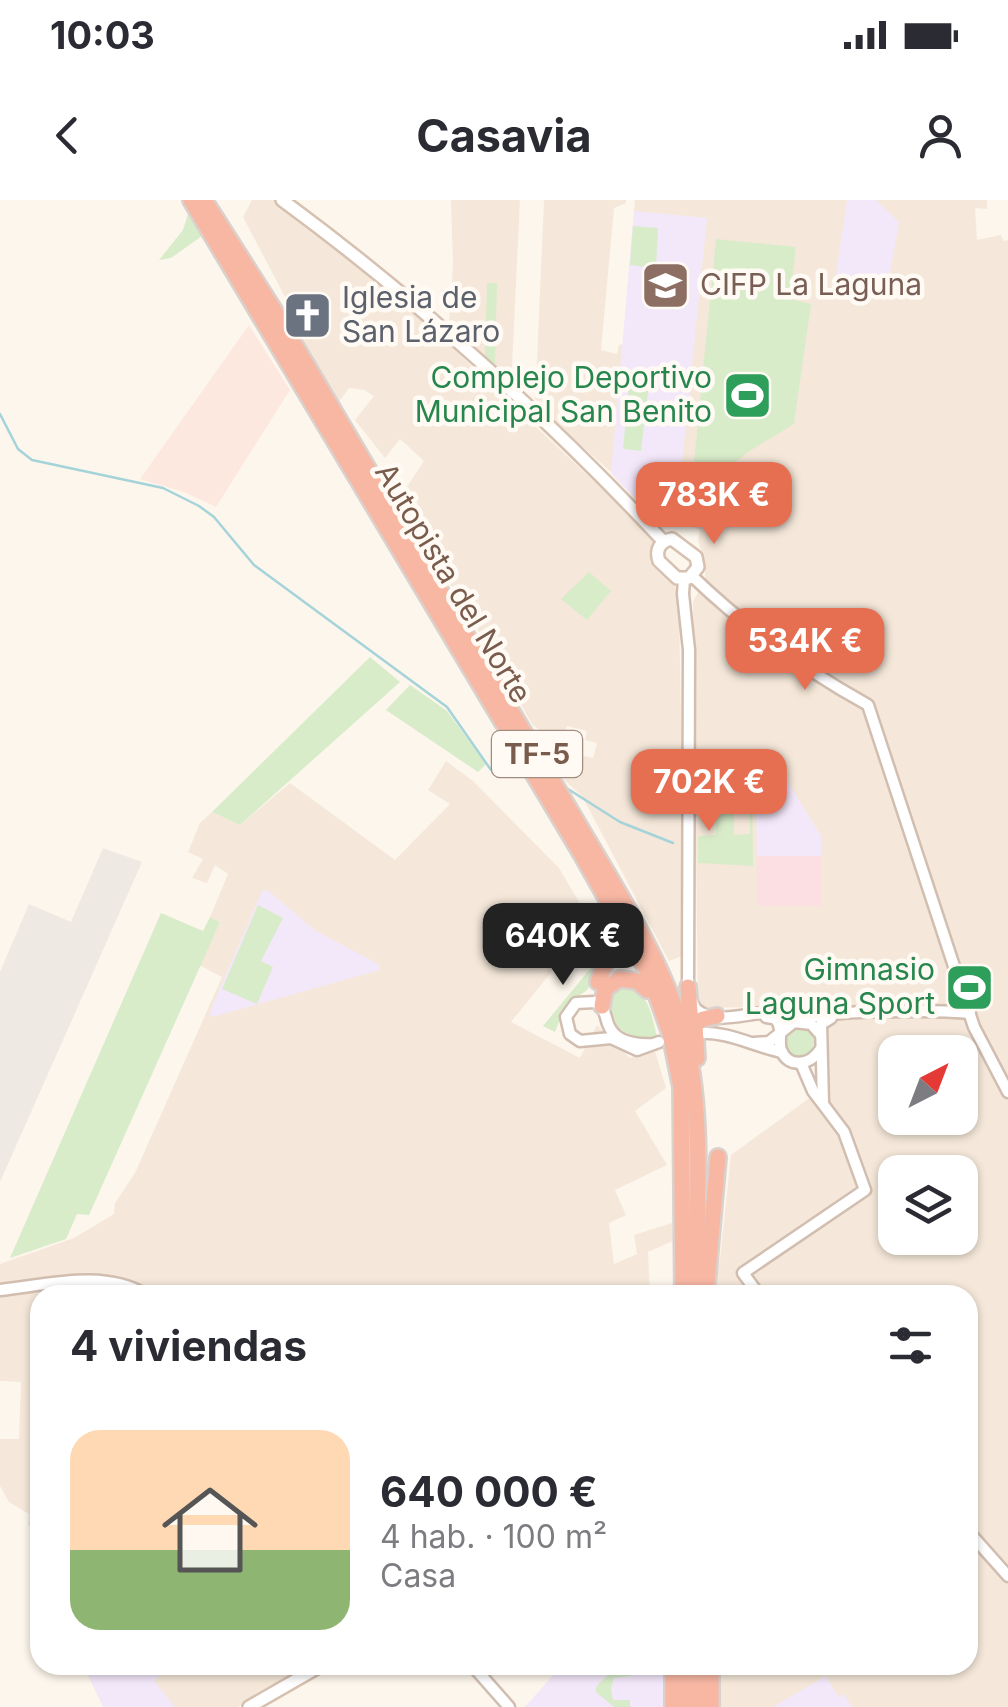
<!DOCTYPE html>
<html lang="es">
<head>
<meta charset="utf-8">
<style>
  :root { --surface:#fff; --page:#f7f7f7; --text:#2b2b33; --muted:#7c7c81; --accent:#e76f51 }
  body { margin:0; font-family:Inter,sans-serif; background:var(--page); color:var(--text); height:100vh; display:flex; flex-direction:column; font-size:38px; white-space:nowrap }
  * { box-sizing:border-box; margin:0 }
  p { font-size:32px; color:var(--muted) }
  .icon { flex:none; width:55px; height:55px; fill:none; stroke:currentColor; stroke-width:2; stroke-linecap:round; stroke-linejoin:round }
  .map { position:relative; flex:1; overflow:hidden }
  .panel { position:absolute; left:30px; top:1085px; width:948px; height:390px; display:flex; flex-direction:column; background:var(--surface); border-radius:30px; box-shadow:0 2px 8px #0004 }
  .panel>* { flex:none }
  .needle { width:65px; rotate:42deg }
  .controls { position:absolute; left:878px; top:835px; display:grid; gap:20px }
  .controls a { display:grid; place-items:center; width:100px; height:100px; border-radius:20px; background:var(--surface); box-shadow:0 2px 8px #0004; font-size:50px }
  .price { position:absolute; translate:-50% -85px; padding:0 22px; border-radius:20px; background:var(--accent); color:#fff; font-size:32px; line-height:65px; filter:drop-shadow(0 2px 5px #0008) }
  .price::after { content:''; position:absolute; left:50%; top:60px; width:30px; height:22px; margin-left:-15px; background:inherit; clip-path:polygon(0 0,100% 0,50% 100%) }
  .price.on { background:#222; color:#fff }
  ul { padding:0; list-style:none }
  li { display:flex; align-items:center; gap:30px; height:250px; padding:0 40px }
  li span { display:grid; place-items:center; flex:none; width:280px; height:200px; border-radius:30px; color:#555 }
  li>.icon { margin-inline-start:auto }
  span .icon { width:120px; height:120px; fill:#fffc; stroke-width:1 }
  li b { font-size:42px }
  h2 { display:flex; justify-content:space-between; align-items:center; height:120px; padding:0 40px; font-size:42px }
  .status { display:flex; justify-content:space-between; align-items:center; height:70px; padding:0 50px; background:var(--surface); direction:ltr }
  .status svg { height:28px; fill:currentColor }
  header { display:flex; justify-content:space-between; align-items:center; height:130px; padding:0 40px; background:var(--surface); font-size:45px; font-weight:700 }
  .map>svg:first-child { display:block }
  .residential { fill:#f5e8da; fill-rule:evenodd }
  .commercial { fill:#fde8e0 }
  .industrial { fill:#efe9e4 }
  .education { fill:#f3e8fa }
  .medical { fill:#fbdfe3 }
  .green { fill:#d8ecc9 }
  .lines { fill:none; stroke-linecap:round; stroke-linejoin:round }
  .stream { stroke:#a5d3da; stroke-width:2.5 }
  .tertiary-casing { stroke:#d1beb0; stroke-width:15 }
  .secondary-casing { stroke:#d6c0b0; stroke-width:16 }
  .motorway-casing { stroke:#dad1cd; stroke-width:20 }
  .tertiary { stroke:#fff; stroke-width:10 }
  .secondary { stroke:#fff; stroke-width:11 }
  .motorway { stroke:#f7b7a3; stroke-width:15 }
  .labels { text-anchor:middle; stroke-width:9; stroke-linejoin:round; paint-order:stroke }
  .shield { fill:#fffaf3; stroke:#a28b7f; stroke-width:2.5 }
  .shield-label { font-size:28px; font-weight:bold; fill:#7a5c4d }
  .education-label { font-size:30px; fill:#785e54; stroke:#fffaf3; text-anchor:start }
  .worship-label { font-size:30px; fill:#5b616d; stroke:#fffaf3; text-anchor:start }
  .leisure-label { font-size:30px; fill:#27864d; stroke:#fffaf3; text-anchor:end }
  .street-label { font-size:30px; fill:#7a5c4d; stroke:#fffaf3 }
</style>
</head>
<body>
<div class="status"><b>10:03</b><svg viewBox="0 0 49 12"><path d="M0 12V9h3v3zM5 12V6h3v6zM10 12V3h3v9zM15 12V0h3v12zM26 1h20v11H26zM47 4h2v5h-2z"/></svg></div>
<header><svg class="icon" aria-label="back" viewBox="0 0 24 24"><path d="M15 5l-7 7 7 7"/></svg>Casavia<svg class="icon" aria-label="person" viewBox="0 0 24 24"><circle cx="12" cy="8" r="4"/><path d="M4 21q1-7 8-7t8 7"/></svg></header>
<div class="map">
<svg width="1008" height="1507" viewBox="0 0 1008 1507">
  <rect width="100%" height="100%" fill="#fdf6ec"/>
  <g class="residential">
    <polygon points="252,0 274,0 340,47 426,123 655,339 652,366 675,386 679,407 685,755 669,761 582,596 562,578 553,562 566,564 567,552 593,558 597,543 585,540 587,531 567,526 563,535 539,530 532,524 462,402 397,302 424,261 400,239 385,258 355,220 374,196 364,190 349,188 338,203 290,121 294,114 243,17"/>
    <polygon points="451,0 520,0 511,188 448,136 453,65"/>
    <path d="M544,0H626V3L614,8L601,150L617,154L619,145L623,144L635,0H987V9L975,8L977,40L1001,35L1004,41L1008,40V1507H721V1465H968V1095H707L720,1059L731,955L822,889L825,806L698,808L693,402L705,379V363L698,340L700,330L675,319L664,324L649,315L618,278L535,205ZM895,852H960V918H895ZM895,972H960V1038H895Z"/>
    <polygon points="446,561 473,581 559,668 582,707 582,729 570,749 511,822 580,858 597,825 630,858 654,848 666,888 635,911 667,965 615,990 626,1015 609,1023 614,1064 637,1054 634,1035 672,1023 673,1041 648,1052 650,1095 40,1095 40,1336 28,1325 29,1314 9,1302 0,1286 0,1239 19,1239 21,1182 0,1181 0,1064 74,1038 114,1014 115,1003 135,973 222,777 199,765 220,722 210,717 228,674 215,665 207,683 192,678 203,659 188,652 200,623 212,612 240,625 290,583 395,660 450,604 428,590"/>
    <polygon points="90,1465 312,1465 238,1507 105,1507"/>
  </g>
  <polygon class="commercial" points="249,125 290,190 216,307 184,292 140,279"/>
  <polygon class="industrial" points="103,648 142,662 0,982 0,772 29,704 71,722"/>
  <g class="education">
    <polygon points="847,0 876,0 899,22 887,90 869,88 856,75 845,85 835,81"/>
    <polygon points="634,11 707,18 677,312 674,318 664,324 654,319 611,273"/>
    <polygon points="784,576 821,636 821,656 757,656 756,585 769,585"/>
    <polygon points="267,690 316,731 380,765 380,770 212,817 209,814 262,691"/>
    <polygon points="83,1465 169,1465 154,1481 175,1507 103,1507"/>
    <polygon points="562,1465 665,1465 665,1507 525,1507"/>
    <polygon points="826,1476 838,1497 844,1494 852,1507 773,1507"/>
  </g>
  <rect class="medical" x="757" y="656" width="64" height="50"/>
  <g class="green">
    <polygon points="188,14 202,36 171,58 159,60 183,30"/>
    <polygon points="633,26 658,28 656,68 630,65"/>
    <polygon points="716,39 796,47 790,99 811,104 794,224 751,250 712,280 702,274 694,262"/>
    <polygon points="487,83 497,83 495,167 485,156"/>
    <polygon points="630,174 650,176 641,251 623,249"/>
    <polygon points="589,372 611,391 587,420 561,399"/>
    <polygon points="370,457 400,482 240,625 212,612"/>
    <polygon points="410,485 447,511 486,564 478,572 386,510"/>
    <polygon points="743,578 752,579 753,666 698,663 698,636 716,635 716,611 734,611 734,635 750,634 749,588 743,588"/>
    <polygon points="258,705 283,718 261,761 273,767 257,804 222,789"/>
    <polygon points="595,712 602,727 603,751 588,789 565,807 555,832 543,826 600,757 594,743"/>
    <polygon points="161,713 203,731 210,717 220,722 89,1015 77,1014 66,1039 10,1058"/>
    <path d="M625,786C650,792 651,815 657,836L638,840L617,827L609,802L614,792Z"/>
    <circle cx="800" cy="842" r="14"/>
    <polygon points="617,1465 631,1465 631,1476 614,1478 611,1489 613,1500 630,1500 630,1507 614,1507 596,1492 596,1487"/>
  </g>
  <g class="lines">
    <g class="stream">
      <polyline points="0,214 18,249 32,260 163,288 199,306 214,317 254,365 447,507 491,570 517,577"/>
      <polyline points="568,589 620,622 673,643"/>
    </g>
    <defs>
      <g id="tertiary">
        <path d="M692,376C746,428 803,469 868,505L974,827L1008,892"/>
        <path d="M684,379L683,394L689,450L688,787C690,794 691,805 697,810C723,832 773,797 801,821"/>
        <path d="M766,817C774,819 776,817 779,825C782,834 778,842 781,850C789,870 811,864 820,850"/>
        <path d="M801,821C819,809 941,810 970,813"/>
        <path d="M698,833C728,831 753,846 782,852"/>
        <polyline points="754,843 769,842 794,822 811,824 820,834"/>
        <path d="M654,844C637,845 615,843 608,824C604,812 606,810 595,802L576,803L566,817L570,834L580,841L611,838L637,850L659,842"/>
        <polyline points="823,903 821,824 831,818"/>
        <path d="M0,1090C47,1085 104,1069 146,1095"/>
        <polyline points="759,1095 743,1073 865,990 844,932 813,891 801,863"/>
        <polyline points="968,1331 1008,1376"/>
        <polyline points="472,1465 509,1507"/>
      </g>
      <g id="secondary">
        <path d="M282,0C417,99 550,220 664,342"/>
        <path d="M672,339L696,357L698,367L689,378H677L659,361C655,350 660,341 672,339Z"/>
        <polyline points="249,1507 322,1465"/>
      </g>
      <g id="motorway">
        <polyline points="191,0 582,655 649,774 670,833 681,887 683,1095"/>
        <path d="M204,0L274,110L607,673C640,729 672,785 687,848C704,919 696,1021 696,1095"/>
        <polyline points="598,782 613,744 608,713"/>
        <polyline points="688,787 692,836"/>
        <polyline points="602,806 605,789 619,779 637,781 647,790"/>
        <polyline points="697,858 695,825 703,819 717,816"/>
        <polyline points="706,1095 718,957"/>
        <polyline points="673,1465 673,1507"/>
        <polyline points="685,1465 686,1507"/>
        <polyline points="711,1465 711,1507"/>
        <polyline points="700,1466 700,1507"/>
      </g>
    </defs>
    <use href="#tertiary" class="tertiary-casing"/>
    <use href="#secondary" class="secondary-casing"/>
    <use href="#motorway" class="motorway-casing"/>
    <use href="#tertiary" class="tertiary"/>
    <use href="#secondary" class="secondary"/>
    <use href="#motorway" class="motorway"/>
  </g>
  <defs>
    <symbol id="school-square" viewBox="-11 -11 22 22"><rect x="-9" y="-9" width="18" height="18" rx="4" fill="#8d6e63" stroke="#fffaf3"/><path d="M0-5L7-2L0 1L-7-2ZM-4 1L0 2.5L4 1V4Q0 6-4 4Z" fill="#fff"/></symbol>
    <symbol id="church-square" viewBox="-11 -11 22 22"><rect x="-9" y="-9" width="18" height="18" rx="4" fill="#6b7280" stroke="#fffaf3"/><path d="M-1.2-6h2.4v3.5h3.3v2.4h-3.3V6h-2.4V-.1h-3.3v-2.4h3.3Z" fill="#fff"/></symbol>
    <symbol id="stadium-square" viewBox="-11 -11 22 22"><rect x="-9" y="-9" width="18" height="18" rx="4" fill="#2e9e5b" stroke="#fffaf3"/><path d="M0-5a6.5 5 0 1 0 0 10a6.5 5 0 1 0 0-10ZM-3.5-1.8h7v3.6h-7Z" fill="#fff"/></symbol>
  </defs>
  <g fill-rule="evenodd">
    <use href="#school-square" x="638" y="58" width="55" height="55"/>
    <use href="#church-square" x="280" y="88" width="55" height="55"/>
    <use href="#stadium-square" x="720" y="168" width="55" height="55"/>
    <use href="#stadium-square" x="942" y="760" width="55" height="55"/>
  </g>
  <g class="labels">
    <rect class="shield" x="492" y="531" width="90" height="46" rx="8"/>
    <g class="shield-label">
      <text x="537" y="564">TF-5</text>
    </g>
    <g class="education-label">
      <text x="700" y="95">CIFP La Laguna</text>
    </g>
    <g class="worship-label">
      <text x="342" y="108">Iglesia de<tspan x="342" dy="34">San Lázaro</tspan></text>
    </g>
    <g class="leisure-label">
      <text x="712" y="188">Complejo Deportivo<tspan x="712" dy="34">Municipal San Benito</tspan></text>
      <text x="935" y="780">Gimnasio<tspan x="935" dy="34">Laguna Sport</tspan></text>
    </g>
    <g class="street-label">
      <text transform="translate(453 383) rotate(59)" y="10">Autopista del Norte</text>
    </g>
  </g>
</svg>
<div class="controls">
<a><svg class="needle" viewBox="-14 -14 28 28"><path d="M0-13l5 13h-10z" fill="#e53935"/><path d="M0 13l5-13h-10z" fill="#7c7c81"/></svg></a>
<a><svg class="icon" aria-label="layers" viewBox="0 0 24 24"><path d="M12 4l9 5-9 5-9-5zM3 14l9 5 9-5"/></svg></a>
</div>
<b class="price" style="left:714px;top:347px">783K €</b>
<b class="price" style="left:805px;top:493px">534K €</b>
<b class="price" style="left:709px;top:634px">702K €</b>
<b class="price on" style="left:563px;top:788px">640K €</b>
<section class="panel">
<h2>4 viviendas<svg class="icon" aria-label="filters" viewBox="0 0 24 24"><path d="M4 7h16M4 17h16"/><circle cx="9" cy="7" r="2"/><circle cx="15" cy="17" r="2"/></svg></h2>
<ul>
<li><span style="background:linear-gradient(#ffd9b3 60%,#8fb573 0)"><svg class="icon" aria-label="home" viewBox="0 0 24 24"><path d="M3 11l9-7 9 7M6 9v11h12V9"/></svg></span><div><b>640 000 €</b><p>4 hab. · 100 m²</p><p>Casa</p></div></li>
</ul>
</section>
</div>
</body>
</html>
